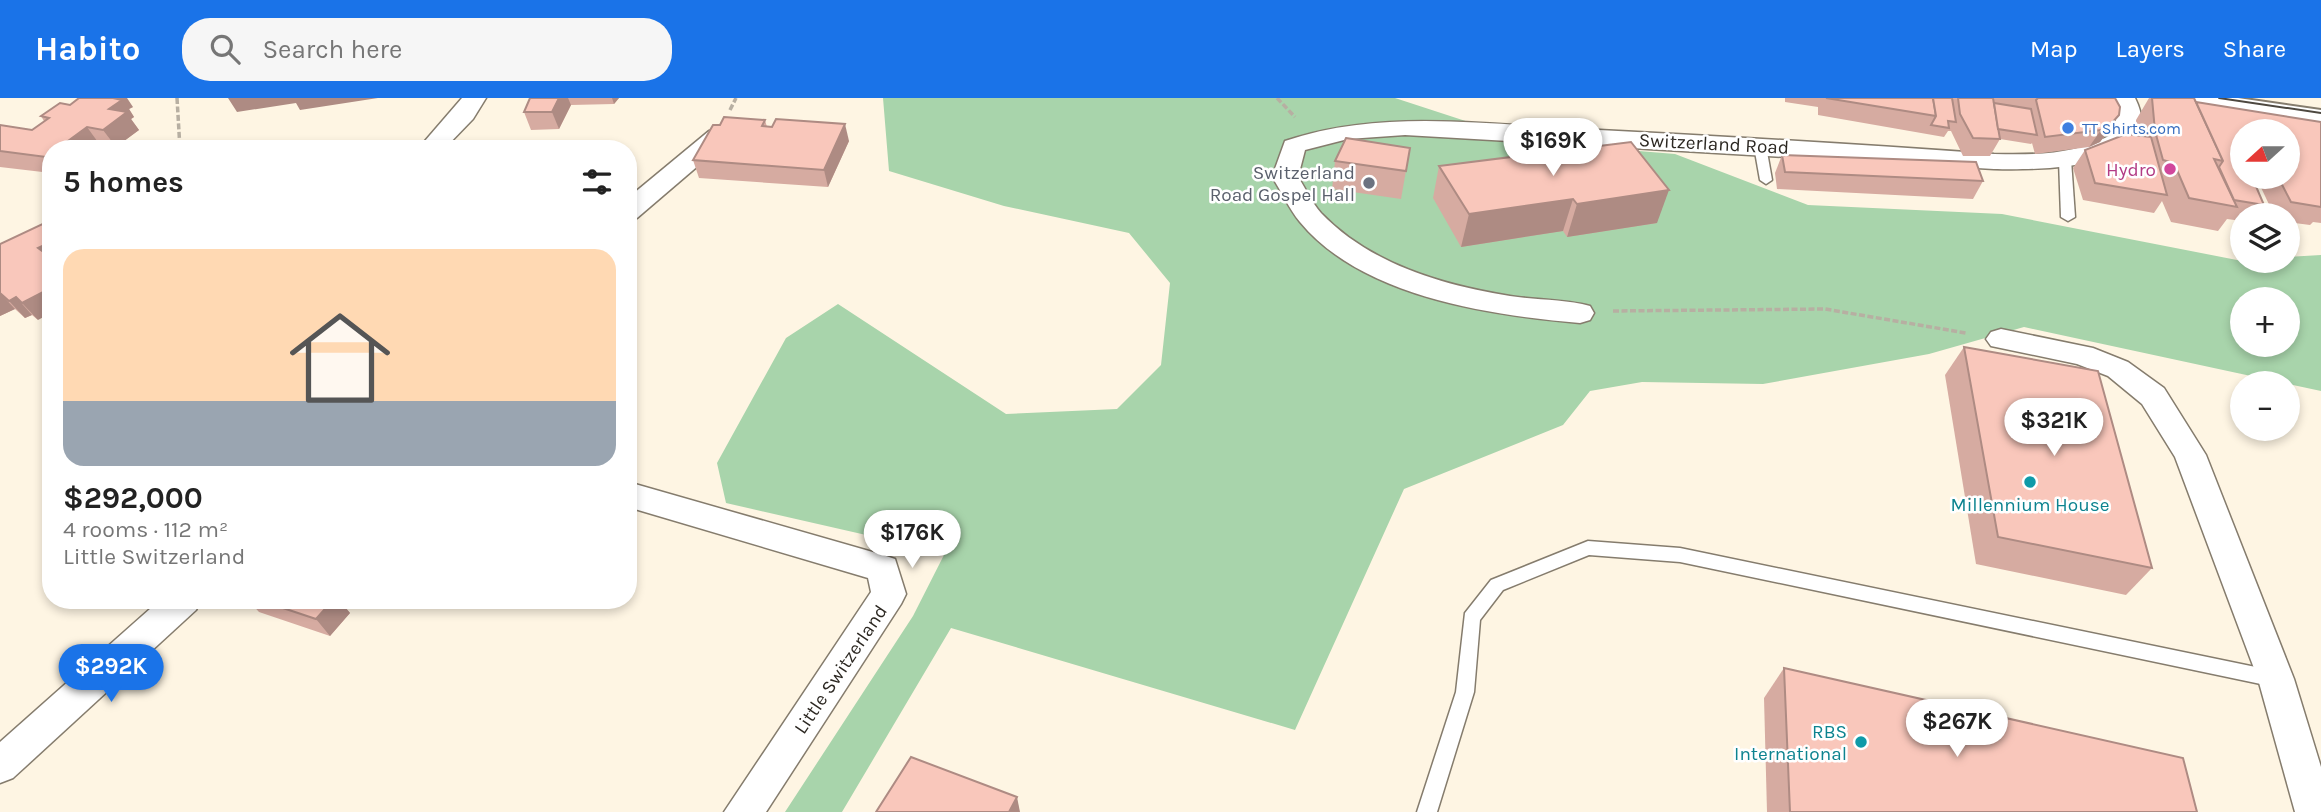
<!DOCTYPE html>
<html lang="en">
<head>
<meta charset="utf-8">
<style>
  :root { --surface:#fff; --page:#f6f6f6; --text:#222; --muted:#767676; --line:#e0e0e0; --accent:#1a73e8 }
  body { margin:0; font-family:Karla,sans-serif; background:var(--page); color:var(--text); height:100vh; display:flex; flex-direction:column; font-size:26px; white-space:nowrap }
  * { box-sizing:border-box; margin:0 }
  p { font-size:23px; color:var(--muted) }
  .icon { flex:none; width:38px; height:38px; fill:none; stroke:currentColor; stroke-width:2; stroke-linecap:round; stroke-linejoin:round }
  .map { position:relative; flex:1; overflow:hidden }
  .panel { position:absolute; left:42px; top:42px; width:595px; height:469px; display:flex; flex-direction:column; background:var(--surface); border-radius:28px; box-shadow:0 4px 10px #0003 }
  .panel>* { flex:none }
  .needle { width:46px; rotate:249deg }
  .controls { position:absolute; left:2230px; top:21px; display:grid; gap:14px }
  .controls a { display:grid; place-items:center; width:70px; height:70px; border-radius:50%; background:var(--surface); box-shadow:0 4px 10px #0003; font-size:35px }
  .price { position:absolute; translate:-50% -60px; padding:0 16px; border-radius:24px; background:#fff; color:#222; font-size:23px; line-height:46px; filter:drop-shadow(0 2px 4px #0008) }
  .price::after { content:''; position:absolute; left:50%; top:42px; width:21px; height:16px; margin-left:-10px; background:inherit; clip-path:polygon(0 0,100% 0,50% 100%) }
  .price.active { background:var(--accent); color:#fff }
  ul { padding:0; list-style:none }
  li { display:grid; align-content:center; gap:14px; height:371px; padding:0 21px }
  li+li { border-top:2px solid var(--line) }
  li span { display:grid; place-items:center; height:217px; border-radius:21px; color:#555 }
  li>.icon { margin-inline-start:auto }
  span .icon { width:126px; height:126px; fill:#fffc; stroke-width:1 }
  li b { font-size:30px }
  h2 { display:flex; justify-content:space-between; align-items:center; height:84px; padding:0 21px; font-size:30px }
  header { display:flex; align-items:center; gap:42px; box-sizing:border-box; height:98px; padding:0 35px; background:var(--accent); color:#fff }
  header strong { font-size:33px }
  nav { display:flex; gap:38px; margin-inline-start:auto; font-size:24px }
  .search { width:490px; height:63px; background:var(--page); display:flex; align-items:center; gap:18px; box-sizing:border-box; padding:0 24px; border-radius:28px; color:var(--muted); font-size:26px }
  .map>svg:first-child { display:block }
  .forest { fill:#a8d4ab; fill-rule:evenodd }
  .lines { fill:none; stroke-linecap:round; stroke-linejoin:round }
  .service-casing { stroke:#857c6d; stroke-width:3 }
  .minor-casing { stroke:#857c6d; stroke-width:3 }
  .primary-casing { stroke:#857c6d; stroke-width:4 }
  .path { stroke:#b7afa2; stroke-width:3.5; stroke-dasharray:6 2.5; stroke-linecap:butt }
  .service { fill:#fff; fill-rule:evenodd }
  .minor { fill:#fff; fill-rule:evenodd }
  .primary { fill:#fff; fill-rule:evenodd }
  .tram { stroke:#4d4840; stroke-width:2 }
  .wall { fill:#d6aba1 }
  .shaded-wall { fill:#ae8b83 }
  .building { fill:#f9c7bb; stroke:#ae8b83; stroke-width:2 }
  .shop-dot { fill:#3f7fe0; stroke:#fff; stroke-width:2.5 }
  .hotel-dot { fill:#d1479c; stroke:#fff; stroke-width:2.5 }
  .worship-dot { fill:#6b7280; stroke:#fff; stroke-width:2.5 }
  .culture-dot { fill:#0f9aa8; stroke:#fff; stroke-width:2.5 }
  .labels { text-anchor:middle; stroke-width:5; stroke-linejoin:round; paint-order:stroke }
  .far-shop-label { font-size:16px; fill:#366cbe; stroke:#fff; text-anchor:start }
  .street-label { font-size:19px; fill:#2c2822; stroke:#fff }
  .hotel-label { font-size:19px; fill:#b23c85; stroke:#fff; text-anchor:end }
  .worship-label { font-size:19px; fill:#5b616d; stroke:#fff; text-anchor:end }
  .culture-label { font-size:19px; fill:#0d838f; stroke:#fff }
</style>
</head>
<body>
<header>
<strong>Habito</strong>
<div class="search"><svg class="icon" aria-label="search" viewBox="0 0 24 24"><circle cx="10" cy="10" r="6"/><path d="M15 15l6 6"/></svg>Search here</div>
<nav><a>Map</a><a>Layers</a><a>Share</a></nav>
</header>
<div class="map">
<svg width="2321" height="714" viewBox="0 0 2321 714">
  <rect width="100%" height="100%" fill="#fef5e3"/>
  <path class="forest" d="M883,0H1395L1530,44L1675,56L1808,107L2002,116L2242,163H2287V159L2321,157V293L2024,229L1929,256L1763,286L1642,284L1590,293L1563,327L1404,391L1295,632L951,530L842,714H785L913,518L945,455L726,405L717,365L786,240L838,206L1006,316L1117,311L1161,267L1170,185L1129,135L1004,108L889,73ZM2242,201H2287V247H2242Z"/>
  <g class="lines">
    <defs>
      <g id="service">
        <polygon points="1760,44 1766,48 1772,82 1766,86 1760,82 1754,48"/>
        <polygon points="2065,58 2071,62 2075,119 2068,123 2061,119 2059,62"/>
        <polygon points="1588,443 1680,450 2275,573 2281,575 2284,581 2281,587 2275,589 1680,464 1589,457 1503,492 1480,522 1474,594 1437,714 1417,714 1456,594 1465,515 1491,482"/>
      </g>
      <g id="minor">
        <polygon points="462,0 486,0 473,21 444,51 418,51"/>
        <path d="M2111,0H2135C2172,73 2035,72 1994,71L1405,37L1348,41L1305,52L1298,79C1306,91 1312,105 1321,115C1370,166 1442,187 1510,198C1536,202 1565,201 1590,208L1594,215L1590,222L1580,225C1489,217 1362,199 1300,124C1289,111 1282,94 1272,79L1285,43C1380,11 1482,26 1580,31C1718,38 1856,46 1994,56C2037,57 2078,57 2116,34V10Z"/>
        <polygon points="718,31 727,33 730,38 727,43 637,120 628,122 628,100 709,33"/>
        <polygon points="2001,231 2093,250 2128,264 2164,290 2206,357 2294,581 2321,669 2321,714 2295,714 2258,581 2175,359 2142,306 2108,278 2077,266 1991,248 1986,241 1991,234"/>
        <polygon points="628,384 883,457 895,461 906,496 901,506 766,714 724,714 871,494 868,480 628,409"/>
        <polygon points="160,502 201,502 196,512 13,680 0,685 0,644"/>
      </g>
      <polygon id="primary" points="2162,0 2238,0 2321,12 2321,30 2177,9 2167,6"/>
    </defs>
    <use href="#service" class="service-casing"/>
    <use href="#minor" class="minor-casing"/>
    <use href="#primary" class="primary-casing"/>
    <g class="path">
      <polyline points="177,0 180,51"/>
      <polyline points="1277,0 1295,19"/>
      <polyline points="730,12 736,0"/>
      <polyline points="1613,213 1825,211 1966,235"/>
    </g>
    <use href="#service" class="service"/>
    <use href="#minor" class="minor"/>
    <use href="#primary" class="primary"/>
    <polyline class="tram" points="2219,0 2321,15"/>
  </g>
  <g class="wall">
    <polygon points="530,0 619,0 614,6 571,7 559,31 531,32 524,14"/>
    <polygon points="1785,0 2115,0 2107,35 2100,44 2089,49 2035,56 2032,45 2031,46 2000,41 1990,58 1963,58 1951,33 1948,33 1944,39 1818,17 1818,9 1785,4"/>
    <polygon points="2149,0 2194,0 2196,4 2321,24 2321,125 2313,124 2310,127 2287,124 2287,117 2274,117 2256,79 2287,79 2287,33 2242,33 2242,79 2264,107 2256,117 2242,117 2242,123 2227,121 2218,133 2171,124 2162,103 2154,115 2083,102 2073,70 2085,52 2137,38 2136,22"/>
    <polygon points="70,7 133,9 129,11 134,19 131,21 139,32 116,49 100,47 51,51 51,75 0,69 0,27 32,32 44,23 41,18"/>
    <polygon points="765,22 767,29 849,43 828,89 699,80 693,62 720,27"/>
    <polygon points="1631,44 1657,125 1567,139 1563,133 1461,149 1433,100 1439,68"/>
    <polygon points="1410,50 1401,101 1332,91 1335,63"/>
    <polygon points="1782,57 1983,83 1973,101 1777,91 1775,75"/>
    <polygon points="0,146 38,222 32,217 25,220 15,211 0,218"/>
    <polygon points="1964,249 2152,470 2126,497 1976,466 1945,277"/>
    <polygon points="248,502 352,502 345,509 350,515 330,538 259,514"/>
    <polygon points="360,502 388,502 381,510 362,504"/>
    <polygon points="1784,570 2197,714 1767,714 1764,600"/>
  </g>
  <g class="shaded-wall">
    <polygon points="110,0 127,0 133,9 129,11 134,19 131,21 139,32 116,49 103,32 109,11"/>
    <polygon points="228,0 378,0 300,12 296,5 237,14"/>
    <polygon points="559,0 568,0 571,7 559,31 552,14"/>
    <polygon points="612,0 619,0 614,6"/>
    <polygon points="2119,17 2100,44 2089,49 2101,32"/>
    <polygon points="845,26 849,43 828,89 824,72"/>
    <polygon points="87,29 100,47 94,51 57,51"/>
    <polygon points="51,56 51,65 46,59"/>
    <polygon points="1669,92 1657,125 1567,139 1577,106"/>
    <polygon points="1573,101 1563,133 1461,149 1469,116"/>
    <polygon points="51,144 51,165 38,150"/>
    <polygon points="51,190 51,215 38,222 22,205"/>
    <polygon points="0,195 15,211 0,218"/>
    <polygon points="16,199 32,217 25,220 9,203"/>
    <polygon points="333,502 352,502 345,509 350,515 330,538 316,521"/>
    <polygon points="374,502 388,502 381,510"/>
    <polygon points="1017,699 1020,714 1009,714"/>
  </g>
  <g class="building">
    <polygon points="79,0 113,0 122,2 109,11 127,14 103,32 87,29 57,51 51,51 51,56 46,59 0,53 0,27 32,32 49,20 41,18 60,5 70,7"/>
    <polygon points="530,0 559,0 552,14 524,14"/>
    <polygon points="1826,0 1933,0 1936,18"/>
    <polygon points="1933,0 1952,0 1956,24 1948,23 1949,30 1931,27 1936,18"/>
    <polygon points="1958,0 1993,0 2000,41 1973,40 1960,16"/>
    <polygon points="2038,0 2115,0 2120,9 2119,17 2111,26 2101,32 2045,39 2036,2"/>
    <polygon points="2152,0 2194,0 2223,63 2214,61 2237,109 2189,100 2174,65 2163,62 2155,33"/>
    <polygon points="2196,4 2321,24 2321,109 2291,104 2278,79 2287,79 2287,33 2242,33 2242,49 2240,49 2242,53 2242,79 2252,79 2264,107 2234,102 2219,69 2223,63"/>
    <polygon points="1994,5 2031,11 2037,37 1998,31"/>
    <polygon points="724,19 765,22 762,28 772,29 776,21 845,26 824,72 693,62 713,27 720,27"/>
    <polygon points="2126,36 2151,39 2167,97 2095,85 2085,52"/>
    <polygon points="1346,40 1410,50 1406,73 1335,63"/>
    <polygon points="1631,44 1669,92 1577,106 1573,101 1469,116 1439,68"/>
    <polygon points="1782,57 1976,64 1983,83 1785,74"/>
    <polygon points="51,122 51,144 38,150 45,155 51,152 51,178 47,179 51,182 51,190 22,205 16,199 9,203 0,195 0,146"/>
    <polygon points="1964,249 2098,273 2152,470 1998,439"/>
    <polygon points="259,502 333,502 316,521"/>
    <polygon points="1784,570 2183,660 2197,714 1790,714"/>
    <polygon points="911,659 1017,699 1009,714 876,714"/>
  </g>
  <circle class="shop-dot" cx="2068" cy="30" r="7"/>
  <circle class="hotel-dot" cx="2170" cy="71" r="7"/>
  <circle class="worship-dot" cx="1369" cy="85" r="7"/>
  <g class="culture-dot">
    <circle cx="2030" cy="384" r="7"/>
    <circle cx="1861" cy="644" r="7"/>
  </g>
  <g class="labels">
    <g class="far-shop-label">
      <text x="2082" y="36">TT Shirts.com</text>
    </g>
    <g class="street-label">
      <text transform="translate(1714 45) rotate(3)" y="7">Switzerland Road</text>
      <text transform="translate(840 571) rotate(-56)" y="7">Little Switzerland</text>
    </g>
    <g class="hotel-label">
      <text x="2156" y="78">Hydro</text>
    </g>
    <g class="worship-label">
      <text x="1355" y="81">Switzerland<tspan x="1355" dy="22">Road Gospel Hall</tspan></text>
    </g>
    <g class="culture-label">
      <text x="2030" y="413">Millennium House</text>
      <text x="1847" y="640" text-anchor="end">RBS<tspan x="1847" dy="22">International</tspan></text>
    </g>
  </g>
</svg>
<div class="controls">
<a><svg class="needle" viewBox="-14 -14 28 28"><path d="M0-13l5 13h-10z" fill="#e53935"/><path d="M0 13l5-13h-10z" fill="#767676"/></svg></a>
<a><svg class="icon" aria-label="layers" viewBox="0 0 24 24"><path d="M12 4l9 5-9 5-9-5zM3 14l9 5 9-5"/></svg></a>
<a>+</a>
<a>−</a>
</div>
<b class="price" style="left:1553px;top:80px">$169K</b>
<b class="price" style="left:2054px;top:360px">$321K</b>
<b class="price" style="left:912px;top:472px">$176K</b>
<b class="price active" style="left:111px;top:606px">$292K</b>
<b class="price" style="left:1957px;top:661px">$267K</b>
<section class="panel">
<h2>5 homes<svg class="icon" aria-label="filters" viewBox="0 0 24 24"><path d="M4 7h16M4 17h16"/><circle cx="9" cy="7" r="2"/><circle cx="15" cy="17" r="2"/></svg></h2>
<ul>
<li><span style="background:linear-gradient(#ffd9b3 70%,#9aa5b1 0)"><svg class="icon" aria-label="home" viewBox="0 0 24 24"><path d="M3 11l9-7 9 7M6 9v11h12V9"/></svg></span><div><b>$292,000</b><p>4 rooms · 112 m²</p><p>Little Switzerland</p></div></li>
</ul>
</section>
</div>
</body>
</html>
